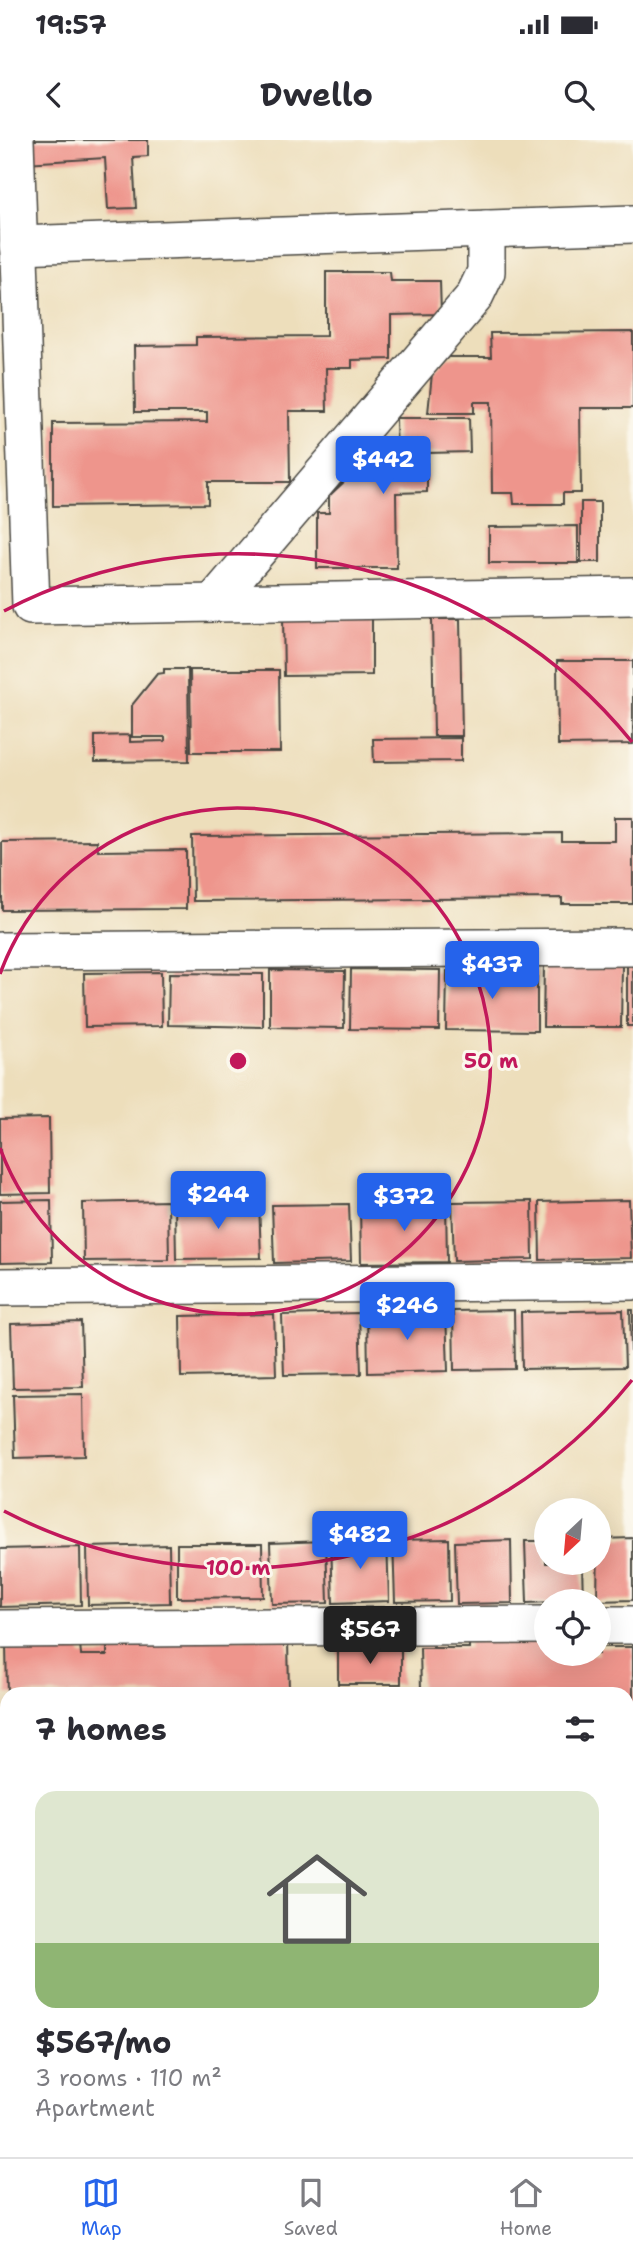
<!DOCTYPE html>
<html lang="en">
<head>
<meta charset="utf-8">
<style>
  :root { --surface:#fff; --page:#f7f7f7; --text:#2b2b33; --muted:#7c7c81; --line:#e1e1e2; --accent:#2563eb }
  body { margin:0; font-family:"Shantell Sans",sans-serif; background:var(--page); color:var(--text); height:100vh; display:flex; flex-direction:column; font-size:26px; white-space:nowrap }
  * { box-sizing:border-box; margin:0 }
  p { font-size:23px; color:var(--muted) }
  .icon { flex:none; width:38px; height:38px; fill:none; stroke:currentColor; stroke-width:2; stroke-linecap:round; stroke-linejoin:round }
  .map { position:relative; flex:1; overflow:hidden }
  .side { position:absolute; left:0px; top:1547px; width:634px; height:471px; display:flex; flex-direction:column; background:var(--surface); border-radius:21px 21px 0 0; box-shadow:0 7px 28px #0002 }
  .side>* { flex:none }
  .needle { width:46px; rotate:206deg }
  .tools { position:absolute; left:534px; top:1358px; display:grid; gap:14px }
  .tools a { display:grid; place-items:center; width:77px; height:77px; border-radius:50%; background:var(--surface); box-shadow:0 7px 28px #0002; font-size:35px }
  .price { position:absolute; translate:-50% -60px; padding:0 16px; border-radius:7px; background:var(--accent); color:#fff; font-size:23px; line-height:46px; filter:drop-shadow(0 2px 4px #0008) }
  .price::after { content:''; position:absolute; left:50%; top:42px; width:21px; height:16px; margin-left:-10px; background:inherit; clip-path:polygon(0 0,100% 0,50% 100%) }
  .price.current { background:#222; color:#fff }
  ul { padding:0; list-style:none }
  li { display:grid; align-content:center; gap:14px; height:371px; padding:0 35px }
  li span { display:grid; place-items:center; height:217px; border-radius:21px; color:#555 }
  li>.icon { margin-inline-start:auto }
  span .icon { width:126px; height:126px; fill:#fffc; stroke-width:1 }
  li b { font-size:30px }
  h2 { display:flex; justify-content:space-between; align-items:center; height:84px; padding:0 35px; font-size:30px }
  .status { display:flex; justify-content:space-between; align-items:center; height:49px; padding:0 35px; background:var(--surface); direction:ltr }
  .status svg { height:19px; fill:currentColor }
  header { display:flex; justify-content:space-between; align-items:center; height:91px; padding:0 35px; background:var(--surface); font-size:32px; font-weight:700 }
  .menu { display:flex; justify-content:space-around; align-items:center; height:98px; border-top:2px solid var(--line); background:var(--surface); font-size:19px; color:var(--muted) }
  .menu a { display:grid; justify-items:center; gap:4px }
  .menu .current { color:var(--accent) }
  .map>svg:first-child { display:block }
  .building { fill:#ee958c }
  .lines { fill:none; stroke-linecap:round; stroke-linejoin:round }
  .street-casing { stroke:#484641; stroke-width:40 }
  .secondary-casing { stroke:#484641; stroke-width:42 }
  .path { stroke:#484641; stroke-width:4.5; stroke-dasharray:2 5; stroke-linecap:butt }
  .street { stroke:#fff; stroke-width:37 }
  .secondary { stroke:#fff; stroke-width:38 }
  .ring { fill:none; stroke:#c2185b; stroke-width:3.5 }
  .centre { fill:#c2185b; stroke:#fbf7ec; stroke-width:3.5 }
  .ring-label { font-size:21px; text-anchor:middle; font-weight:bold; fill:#c2185b; stroke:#fbf7ec; stroke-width:6; stroke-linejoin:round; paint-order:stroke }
</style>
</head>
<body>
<div class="status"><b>19:57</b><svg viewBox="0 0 49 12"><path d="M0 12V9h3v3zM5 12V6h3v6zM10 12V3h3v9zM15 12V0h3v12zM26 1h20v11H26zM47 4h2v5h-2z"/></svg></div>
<header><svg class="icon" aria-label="back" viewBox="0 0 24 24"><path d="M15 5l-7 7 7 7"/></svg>Dwello<svg class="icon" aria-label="search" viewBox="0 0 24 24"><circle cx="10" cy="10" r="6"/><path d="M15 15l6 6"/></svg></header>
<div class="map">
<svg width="633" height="2017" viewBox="0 0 633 2017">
  <rect width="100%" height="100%" fill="#fbf7ec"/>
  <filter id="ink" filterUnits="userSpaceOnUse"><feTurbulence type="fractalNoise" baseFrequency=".0143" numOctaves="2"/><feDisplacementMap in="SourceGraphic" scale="14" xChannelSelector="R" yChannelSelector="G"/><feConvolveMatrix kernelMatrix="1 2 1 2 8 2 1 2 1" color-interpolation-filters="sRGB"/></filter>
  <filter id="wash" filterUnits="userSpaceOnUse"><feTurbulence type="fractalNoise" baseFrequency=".00686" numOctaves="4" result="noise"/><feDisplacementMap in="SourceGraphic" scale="28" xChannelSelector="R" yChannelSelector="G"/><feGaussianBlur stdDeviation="1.57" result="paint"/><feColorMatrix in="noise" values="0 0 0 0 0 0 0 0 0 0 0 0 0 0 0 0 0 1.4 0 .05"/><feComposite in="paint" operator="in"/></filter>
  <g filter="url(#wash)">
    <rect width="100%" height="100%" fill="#eddebb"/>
    <g id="blocks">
      <g class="building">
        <polygon points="24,0 148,0 148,16 133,17 136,68 108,69 105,18 25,23"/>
        <polygon points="326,132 390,132 391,141 440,141 441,174 391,175 391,219 352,220 352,228 326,228 327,271 289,271 290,342 208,342 208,364 53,366 53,283 207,282 207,272 135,272 134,206 196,205 196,197 326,196"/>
        <polygon points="633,192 633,268 580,268 581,353 563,353 563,364 514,364 513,353 492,353 491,262 474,262 474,273 428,273 432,234 448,217 491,217 490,193"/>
        <polygon points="396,278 469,278 470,312 427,313 427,352 396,353 397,428 317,428 317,373 329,373 329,356 361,326 397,326"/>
        <rect x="581" y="362" width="19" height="60"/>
        <polygon points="578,386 578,423 489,423 489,387"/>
        <polygon points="372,476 372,535 284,536 283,477"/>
        <polygon points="432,479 460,479 462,596 434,596"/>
        <polygon points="557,521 633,521 633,604 558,605"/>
        <polygon points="164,529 188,529 189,621 95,622 95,596 130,595 130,602 165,601 165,597 132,597 132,565 157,534 164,533"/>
        <polygon points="190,530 279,530 280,612 191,612"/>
        <polygon points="461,598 461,621 374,622 373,599"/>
        <polygon points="615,677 633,677 633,764 562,764 562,758 193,761 192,696 562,693 562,701 615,701"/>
        <polygon points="97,701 98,711 186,710 186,769 2,770 2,702"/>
        <polygon points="544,824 622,825 621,887 543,887"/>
        <rect x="627" y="824" width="6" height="62"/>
        <polygon points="351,829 440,830 439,890 350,889"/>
        <polygon points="270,830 345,831 344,888 270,887"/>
        <polygon points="447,831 537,832 537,891 446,890"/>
        <polygon points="161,832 162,886 85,887 84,833"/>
        <polygon points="169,833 263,834 263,887 168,885"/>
        <polygon points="49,978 50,1053 0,1054 0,979"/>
        <polygon points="51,1060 52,1122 0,1123 0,1061"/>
        <polygon points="629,1060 631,1118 540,1120 539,1062"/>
        <polygon points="168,1061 169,1120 84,1121 83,1063"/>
        <polygon points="532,1061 533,1119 454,1121 452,1062"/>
        <polygon points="259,1062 261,1118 176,1119 175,1064"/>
        <polygon points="446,1062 447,1122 361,1123 360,1064"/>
        <polygon points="349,1064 351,1121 274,1123 272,1065"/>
        <polygon points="514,1170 515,1229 454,1230 453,1171"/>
        <polygon points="623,1170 625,1227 522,1229 521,1172"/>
        <polygon points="630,1170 633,1170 633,1212 631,1212"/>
        <polygon points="446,1171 448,1231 368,1233 367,1173"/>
        <polygon points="359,1173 361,1234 284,1235 282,1175"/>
        <polygon points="274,1174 276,1235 181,1237 180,1176"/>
        <polygon points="81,1182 83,1247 13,1248 11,1184"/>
        <polygon points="83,1254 84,1316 15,1318 13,1255"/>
        <polygon points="633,1398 633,1460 597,1461 598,1399"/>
        <polygon points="449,1399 450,1461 395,1462 393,1400"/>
        <polygon points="387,1400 389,1461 333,1463 331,1401"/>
        <polygon points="511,1400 512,1463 457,1464 455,1402"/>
        <polygon points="326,1401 328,1463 272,1464 270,1403"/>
        <polygon points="525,1401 546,1401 546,1423 582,1423 583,1461 527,1463"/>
        <polygon points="177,1404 262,1404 263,1457 177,1458"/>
        <polygon points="169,1405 170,1463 88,1465 87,1407"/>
        <polygon points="80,1407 81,1465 0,1467 0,1409"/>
        <polygon points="288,1498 289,1554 7,1554 6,1504 80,1503 81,1515 107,1515 107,1499"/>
        <polygon points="546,1501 546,1514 598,1514 598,1507 633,1507 633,1575 626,1575 626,1554 438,1554 438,1550 421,1550 420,1508 469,1508 469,1502"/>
        <polygon points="401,1508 401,1544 338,1544 338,1509"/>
      </g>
    </g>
  </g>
  <g filter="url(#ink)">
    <use href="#blocks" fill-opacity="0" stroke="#484641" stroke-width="2"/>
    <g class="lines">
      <defs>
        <g id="street">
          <polyline points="15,0 31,466 633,456"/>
          <polyline points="18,105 633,84"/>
          <polyline points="213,463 474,157 486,132 486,89"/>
          <polyline points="0,811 633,807"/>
          <polyline points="0,1147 633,1141"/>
          <polyline points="598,1485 633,1485"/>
          <polyline points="0,1489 546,1485"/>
        </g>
        <g id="secondary">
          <polyline points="626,1975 633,1975"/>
          <polyline points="0,1979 7,1979"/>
          <polyline points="626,2008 633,2008"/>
          <polyline points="0,2013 263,2011"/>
        </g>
      </defs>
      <use href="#street" class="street-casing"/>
      <use href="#secondary" class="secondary-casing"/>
      <g class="path">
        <polyline points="626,1914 633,1914"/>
        <polyline points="0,1921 7,1921"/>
      </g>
      <use href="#street" class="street"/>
      <use href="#secondary" class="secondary"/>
    </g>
  </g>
  <g class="ring">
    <path d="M0 834A253 253 0 1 1 0 1008"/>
    <path d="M632 1240A507 507 0 0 1 4 1371M4 471A507 507 0 0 1 632 602"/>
  </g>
  <circle cx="238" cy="921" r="10" class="centre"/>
  <g class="ring-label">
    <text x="491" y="928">50 m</text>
    <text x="238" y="1435">100 m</text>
  </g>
</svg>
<div class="tools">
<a><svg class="needle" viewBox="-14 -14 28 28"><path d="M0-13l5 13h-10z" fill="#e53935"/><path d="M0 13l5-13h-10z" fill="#7c7c81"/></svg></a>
<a><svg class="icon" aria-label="locate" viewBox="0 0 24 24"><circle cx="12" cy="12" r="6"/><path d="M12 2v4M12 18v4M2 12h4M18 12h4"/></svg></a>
</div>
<b class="price" style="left:383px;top:356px">$442</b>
<b class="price" style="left:492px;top:861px">$437</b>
<b class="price" style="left:218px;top:1091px">$244</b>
<b class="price" style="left:404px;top:1093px">$372</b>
<b class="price" style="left:407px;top:1202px">$246</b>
<b class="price" style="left:360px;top:1431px">$482</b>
<b class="price current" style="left:370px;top:1526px">$567</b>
<section class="side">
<h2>7 homes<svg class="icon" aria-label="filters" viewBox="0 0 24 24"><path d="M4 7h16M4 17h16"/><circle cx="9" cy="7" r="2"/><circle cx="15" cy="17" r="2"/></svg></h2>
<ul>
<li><span style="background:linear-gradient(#dfe7d0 70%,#8fb573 0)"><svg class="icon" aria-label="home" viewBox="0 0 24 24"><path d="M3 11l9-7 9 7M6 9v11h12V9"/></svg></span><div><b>$567/mo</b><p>3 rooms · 110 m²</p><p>Apartment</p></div></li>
</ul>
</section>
</div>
<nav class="menu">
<a class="current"><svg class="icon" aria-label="map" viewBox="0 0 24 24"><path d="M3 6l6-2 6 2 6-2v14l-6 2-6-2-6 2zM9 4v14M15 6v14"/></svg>Map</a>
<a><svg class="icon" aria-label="saved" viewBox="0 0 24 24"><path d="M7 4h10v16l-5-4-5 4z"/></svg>Saved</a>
<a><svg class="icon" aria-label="home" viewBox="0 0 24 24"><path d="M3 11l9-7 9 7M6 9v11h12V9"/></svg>Home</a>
</nav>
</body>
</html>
